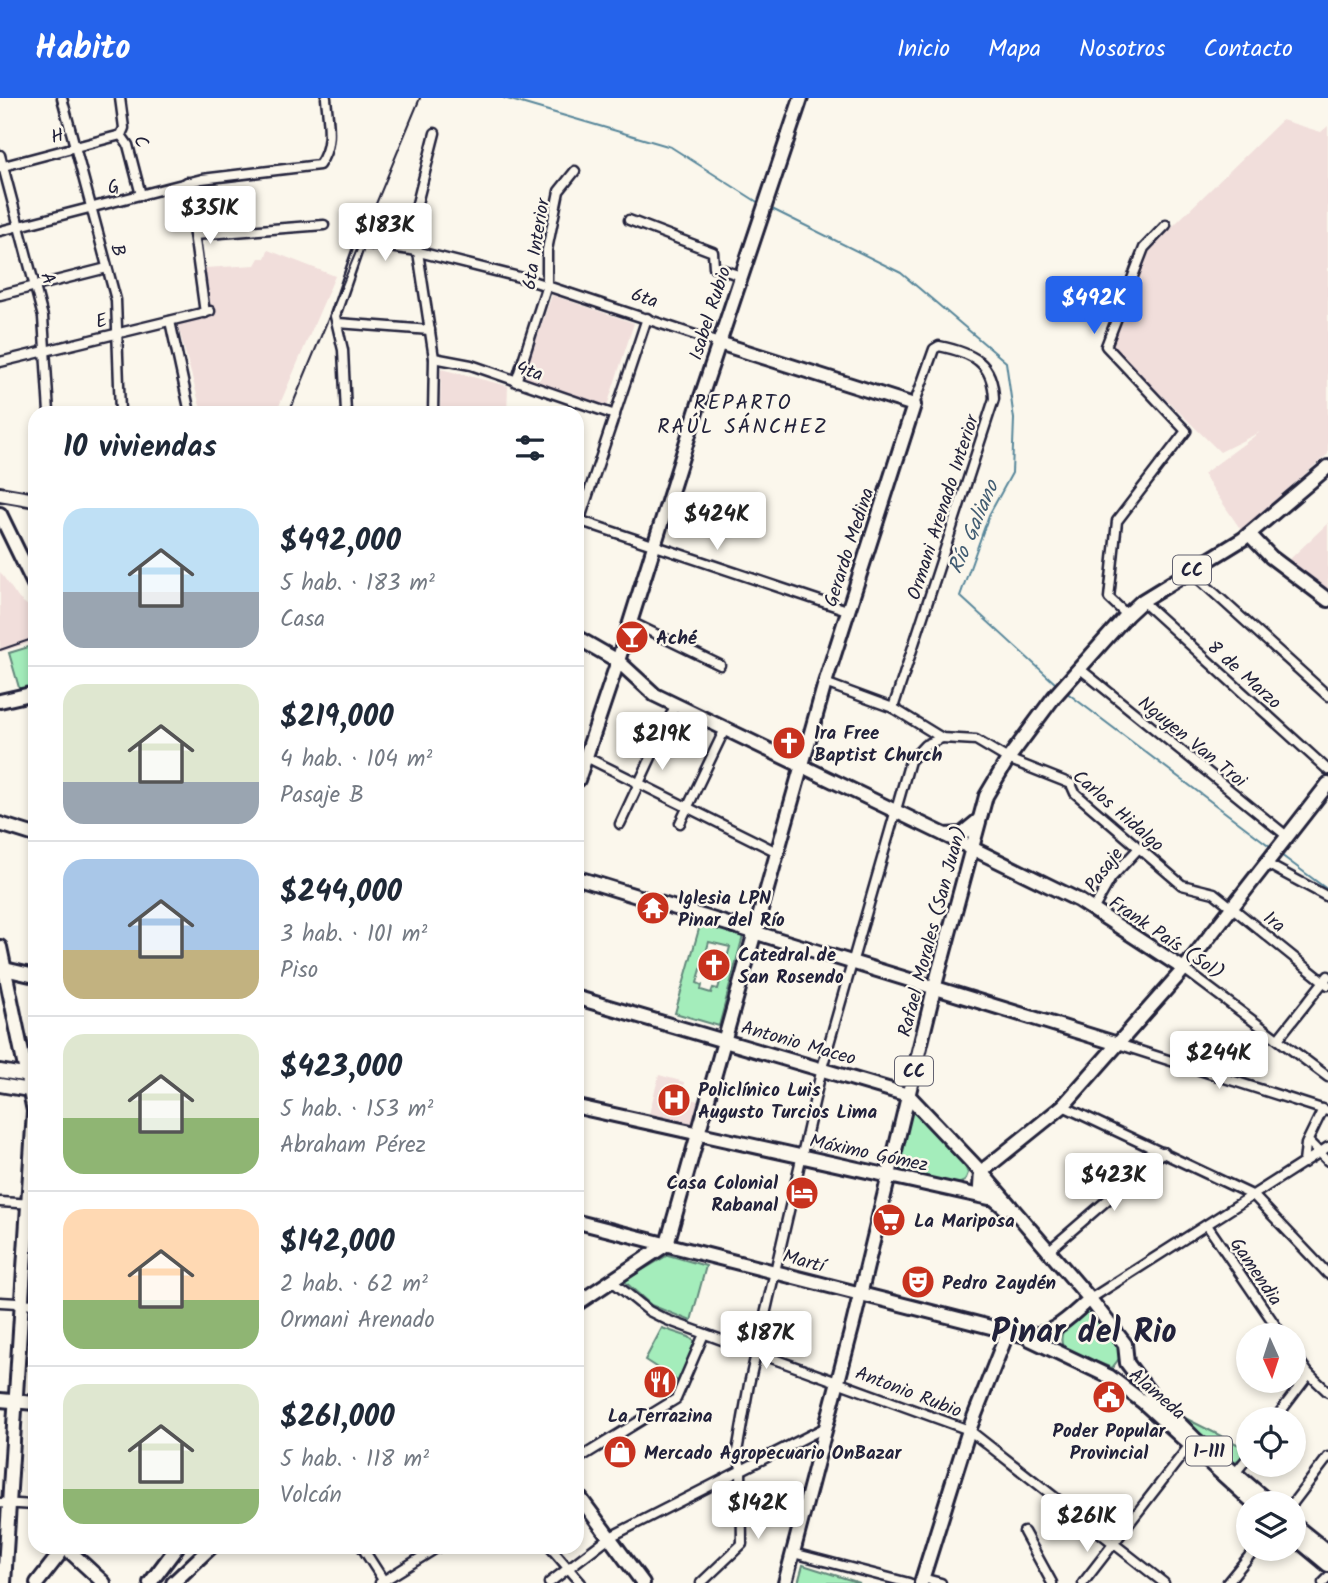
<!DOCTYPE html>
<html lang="es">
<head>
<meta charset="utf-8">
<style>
  :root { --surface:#fff; --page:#f6f6f7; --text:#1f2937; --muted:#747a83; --line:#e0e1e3; --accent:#2563eb }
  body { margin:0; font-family:Kalam,sans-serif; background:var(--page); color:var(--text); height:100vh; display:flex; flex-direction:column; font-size:26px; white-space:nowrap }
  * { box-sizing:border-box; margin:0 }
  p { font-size:23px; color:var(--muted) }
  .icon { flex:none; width:38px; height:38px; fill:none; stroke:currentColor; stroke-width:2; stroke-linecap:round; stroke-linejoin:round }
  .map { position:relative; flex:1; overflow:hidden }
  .sheet { position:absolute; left:28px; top:308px; width:556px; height:1148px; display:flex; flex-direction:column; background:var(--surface); border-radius:21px; box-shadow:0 4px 10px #0003 }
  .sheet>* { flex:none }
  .needle { width:46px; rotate:177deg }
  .controls { position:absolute; left:1236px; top:1225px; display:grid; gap:14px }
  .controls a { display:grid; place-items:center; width:70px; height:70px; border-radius:50%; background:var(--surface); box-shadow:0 4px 10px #0003; font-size:35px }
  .price { position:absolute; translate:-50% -60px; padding:0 16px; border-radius:7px; background:#fff; color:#222; font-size:23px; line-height:46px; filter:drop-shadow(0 2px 4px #0008) }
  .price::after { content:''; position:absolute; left:50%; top:42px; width:21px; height:16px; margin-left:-10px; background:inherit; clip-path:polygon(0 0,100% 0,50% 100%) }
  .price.active { background:var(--accent); color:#fff }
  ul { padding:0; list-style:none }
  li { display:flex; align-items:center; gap:21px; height:175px; padding:0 35px }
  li+li { border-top:2px solid var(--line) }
  li span { display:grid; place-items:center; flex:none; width:196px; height:140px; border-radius:21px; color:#555 }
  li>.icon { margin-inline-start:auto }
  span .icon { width:84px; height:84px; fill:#fffc; stroke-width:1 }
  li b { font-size:30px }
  h2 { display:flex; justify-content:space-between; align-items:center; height:84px; padding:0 35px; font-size:30px }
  header { display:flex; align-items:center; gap:42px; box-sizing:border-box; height:98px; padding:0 35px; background:var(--accent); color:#fff }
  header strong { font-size:33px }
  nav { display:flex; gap:38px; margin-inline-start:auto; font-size:24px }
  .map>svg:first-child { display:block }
  .built { fill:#f1dedb }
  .green { fill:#a4edbb; stroke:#63887b; stroke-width:2; fill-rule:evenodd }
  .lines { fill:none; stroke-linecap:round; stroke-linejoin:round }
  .stream { stroke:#57869a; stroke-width:2 }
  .street-casing { stroke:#22223b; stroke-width:13 }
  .secondary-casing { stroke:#22223b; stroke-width:18 }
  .primary-casing { stroke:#22223b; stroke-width:18 }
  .street { stroke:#fbf7ec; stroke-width:8 }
  .secondary { stroke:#fbf7ec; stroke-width:12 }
  .primary { stroke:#fbf7ec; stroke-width:12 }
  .rail { stroke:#22223b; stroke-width:2 }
  .labels { text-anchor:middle; stroke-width:5; stroke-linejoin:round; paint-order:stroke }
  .shield { fill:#fbf7ec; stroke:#636270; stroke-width:2 }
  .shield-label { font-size:18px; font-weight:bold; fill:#22223b }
  .street-label { font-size:19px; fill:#22223b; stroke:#fbf7ec }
  .poi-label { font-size:19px; font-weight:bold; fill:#22223b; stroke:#fbf7ec; text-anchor:start }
  .neighbourhood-label { font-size:21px; letter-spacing:2px; fill:#22223b; stroke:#fbf7ec }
  .water-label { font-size:21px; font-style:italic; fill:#415c72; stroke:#fbf7ec }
  .town-label { font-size:33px; font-weight:bold; fill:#22223b; stroke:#fbf7ec }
</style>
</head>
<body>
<header>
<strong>Habito</strong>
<nav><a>Inicio</a><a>Mapa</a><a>Nosotros</a><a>Contacto</a></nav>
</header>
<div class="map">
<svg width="1328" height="1485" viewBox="0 0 1328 1485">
  <rect width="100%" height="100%" fill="#fbf7ec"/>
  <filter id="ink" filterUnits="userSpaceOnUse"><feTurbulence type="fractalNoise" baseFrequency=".0143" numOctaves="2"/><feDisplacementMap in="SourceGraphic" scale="14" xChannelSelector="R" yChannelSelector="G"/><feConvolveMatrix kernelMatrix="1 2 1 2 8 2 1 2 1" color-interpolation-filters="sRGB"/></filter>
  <g filter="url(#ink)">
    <g class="built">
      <polygon points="1282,22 1321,34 1328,28 1328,356 1241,432 1203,376 1260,334 1220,354 1109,246 1142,158"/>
      <polygon points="268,152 335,178 276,315 202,315 177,225 212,217 205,170 255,167 259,160 265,160"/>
      <polygon points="552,197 634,225 606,311 523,279"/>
      <polygon points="441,271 508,288 507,315 440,315"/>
      <polygon points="1328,425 1328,492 1288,463"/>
      <polygon points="0,474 19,501 35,513 35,543 0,554"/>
      <polygon points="659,977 684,984 685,999 702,1004 696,1028 649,1016"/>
    </g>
    <g class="green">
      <polygon points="35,547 35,590 20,593 9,555"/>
      <path d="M701,824L743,838L719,928L675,915ZM709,844L730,849L718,891L713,890L711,895L701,892L702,887L697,885Z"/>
      <polygon points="912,1010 964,1066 968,1075 965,1083 956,1087 897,1071"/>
      <polygon points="668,1157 706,1168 691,1223 651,1207 624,1183"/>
      <path d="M1089,1210L1094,1212L1124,1254L1112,1270L1064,1251C1055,1235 1073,1214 1089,1210Z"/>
      <polygon points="662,1230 689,1239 695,1244 679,1284 645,1262"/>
      <polygon points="1175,1315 1247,1351 1240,1361 1229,1367"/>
      <polygon points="803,1467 860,1485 798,1485"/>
    </g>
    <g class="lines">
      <g class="stream">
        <polyline points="504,0 671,49 759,105"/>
        <polyline points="770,110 901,175 1006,264 1014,321 1012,375 989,417 960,498 1056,586"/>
        <polyline points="1066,594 1271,749"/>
        <polyline points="1281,757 1328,792"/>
      </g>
      <defs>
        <g id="street">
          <polyline points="62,0 116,202 120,315"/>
          <polyline points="120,0 124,30 121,37 128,47 141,97"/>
          <polyline points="0,57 43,219 49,315"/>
          <polyline points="0,69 121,37"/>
          <polyline points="187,84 205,215"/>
          <polyline points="629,122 713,154 714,169 741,178"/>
          <path d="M0,133L202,81L319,67C334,47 328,24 326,0"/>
          <polyline points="194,137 324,127"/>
          <polyline points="0,197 107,170"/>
          <polyline points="170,223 190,315"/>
          <polyline points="338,225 430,232"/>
          <polyline points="434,260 471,267 615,317"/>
          <polyline points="0,264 210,213"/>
          <polyline points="516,284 547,187 547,152 559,93 575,73"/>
          <polyline points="346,315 343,252 335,218 360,145 411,152 523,180 719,245"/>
          <polyline points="433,315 434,260 413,121 435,35"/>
          <polyline points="578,422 847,512"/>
          <polyline points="578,427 647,220"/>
          <polyline points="1190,473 1328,598"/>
          <polyline points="1142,503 1328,672"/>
          <polyline points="1127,517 1109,500 1117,423 1186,333 1106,248 1144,150 1166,127"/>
          <polyline points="629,523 720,567"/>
          <polyline points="1079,570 1288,739"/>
          <polyline points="825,585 893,610 942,640 976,642 1008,661 1071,686 1075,695 1182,787 1214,795 1328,887"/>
          <path d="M893,610L994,301C993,264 973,255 939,248L934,251L914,307"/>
          <polyline points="584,658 777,754"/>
          <polyline points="680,725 725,631"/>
          <polyline points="620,726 675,608"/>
          <polyline points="1267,766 1328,799"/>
          <polyline points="1093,812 1111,780 1139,750"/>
          <polyline points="1184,871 1328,979"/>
          <polyline points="1278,941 1328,878"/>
          <polyline points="1118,946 1328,1013"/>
          <polyline points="1063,1008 1254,1098 1328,1176"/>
          <polyline points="1308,1043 1328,1063"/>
          <polyline points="1304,1065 1306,1046 1323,1011"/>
          <polyline points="0,1104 35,1106"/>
          <polyline points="1207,1127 1282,1237"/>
          <polyline points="1047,1154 1163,1054"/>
          <polyline points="613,1184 649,1213 667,1222 969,1332 1164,1485"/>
          <polyline points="1090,1201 1328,1049"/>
          <polyline points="0,1204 35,1206"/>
          <polyline points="1293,1254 1309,1276 1328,1294"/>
          <polyline points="1275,1321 1309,1276"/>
          <polyline points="578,1361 676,1301 704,1236"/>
          <polyline points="1233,1378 1248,1359"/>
          <polyline points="0,1405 35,1407"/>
          <polyline points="1293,1405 1328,1359"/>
          <polyline points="1024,1434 1052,1485"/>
          <polyline points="362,1449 385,1485"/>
          <polyline points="550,1449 581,1485"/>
          <polyline points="793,1455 909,1485"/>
          <polyline points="922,1480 941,1485"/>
          <polyline points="380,1485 438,1449"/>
          <polyline points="549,1485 608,1440 826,1329"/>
          <polyline points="701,1485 742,1446 741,1370 737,1354 749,1286 822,970 910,663 925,647 942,640"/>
          <polyline points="1083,1485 1193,1343"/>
          <polyline points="1227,1485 1255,1451"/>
          <polyline points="1323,1485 1328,1480"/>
        </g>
        <g id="secondary">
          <polyline points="0,396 35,402"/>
          <polyline points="0,416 35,488"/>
          <polyline points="1249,436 1271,459 1328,502"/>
          <polyline points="578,540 618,563 697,311 801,0"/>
          <polyline points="0,603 35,595"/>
          <polyline points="0,726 35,737"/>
          <polyline points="945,737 1078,802 1184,871"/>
          <polyline points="578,780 1118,946"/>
          <polyline points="0,849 34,1013 4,1485"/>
          <polyline points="0,870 35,878"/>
          <polyline points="578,1009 989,1100"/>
          <polyline points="981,1074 1063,1008 1184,871 1328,686"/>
          <polyline points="578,1205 667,1146 825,585 914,307 719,245"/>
          <polyline points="0,1302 35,1305"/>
          <polyline points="578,1397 643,1485"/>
          <polyline points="65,1449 104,1485"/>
          <polyline points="173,1485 211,1449"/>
          <polyline points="921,1485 969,1332 1008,1233"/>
        </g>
        <g id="primary">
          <polyline points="578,682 618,563 655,597 945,737 962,736 979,722"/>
          <polyline points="578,900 908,997 981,1074 1090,1201 1125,1246 1127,1265 1152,1298 1195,1341 1270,1405"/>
          <polyline points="0,973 35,979"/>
          <polyline points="0,987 35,993"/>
          <polyline points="981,1074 980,1089 1005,1110"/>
          <path d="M578,1124L1022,1237C1053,1239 1068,1220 1090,1201"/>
          <polyline points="1028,1240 1110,1279 1143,1304 1254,1405"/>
          <polyline points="1293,1426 1328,1454"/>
          <polyline points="1293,1438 1328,1467"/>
          <polyline points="37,1485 65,1449"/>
          <polyline points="150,1485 177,1449"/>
          <polyline points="785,1485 853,1226 934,891 986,698 1008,661 1054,599 1127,517 1142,503 1243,441 1328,369"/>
        </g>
      </defs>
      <use href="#street" class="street-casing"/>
      <use href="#secondary" class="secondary-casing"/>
      <use href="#primary" class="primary-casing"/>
      <use href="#street" class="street"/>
      <use href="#secondary" class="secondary"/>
      <use href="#primary" class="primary"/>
      <g class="rail">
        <polyline points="289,315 420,0"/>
        <polyline points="0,552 35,540"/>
      </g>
    </g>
  </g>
  <defs>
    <symbol id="bar-disc" viewBox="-11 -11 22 22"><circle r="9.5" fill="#c8321e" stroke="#fbf7ec"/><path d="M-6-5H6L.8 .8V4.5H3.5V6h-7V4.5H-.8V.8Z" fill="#fff"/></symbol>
    <symbol id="church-disc" viewBox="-11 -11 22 22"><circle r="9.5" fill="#c8321e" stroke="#fbf7ec"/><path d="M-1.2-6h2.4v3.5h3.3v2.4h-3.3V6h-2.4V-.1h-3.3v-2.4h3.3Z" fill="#fff"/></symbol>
    <symbol id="temple-disc" viewBox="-11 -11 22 22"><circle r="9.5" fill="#c8321e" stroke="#fbf7ec"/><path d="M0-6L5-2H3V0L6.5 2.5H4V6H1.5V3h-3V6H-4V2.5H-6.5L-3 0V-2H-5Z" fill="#fff"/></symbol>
    <symbol id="hospital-disc" viewBox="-11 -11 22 22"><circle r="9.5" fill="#c8321e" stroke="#fbf7ec"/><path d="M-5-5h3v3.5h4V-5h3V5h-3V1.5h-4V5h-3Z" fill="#fff"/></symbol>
    <symbol id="hotel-disc" viewBox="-11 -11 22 22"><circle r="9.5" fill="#c8321e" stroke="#fbf7ec"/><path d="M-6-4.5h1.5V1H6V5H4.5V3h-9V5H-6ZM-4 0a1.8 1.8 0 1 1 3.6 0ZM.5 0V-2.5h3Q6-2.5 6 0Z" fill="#fff"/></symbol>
    <symbol id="supermarket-disc" viewBox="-11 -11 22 22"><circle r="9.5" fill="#c8321e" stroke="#fbf7ec"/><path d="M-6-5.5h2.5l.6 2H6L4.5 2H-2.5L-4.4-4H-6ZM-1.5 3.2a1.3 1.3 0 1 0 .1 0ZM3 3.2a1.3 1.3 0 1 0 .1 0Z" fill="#fff"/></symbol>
    <symbol id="theatre-disc" viewBox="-11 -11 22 22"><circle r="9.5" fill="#c8321e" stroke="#fbf7ec"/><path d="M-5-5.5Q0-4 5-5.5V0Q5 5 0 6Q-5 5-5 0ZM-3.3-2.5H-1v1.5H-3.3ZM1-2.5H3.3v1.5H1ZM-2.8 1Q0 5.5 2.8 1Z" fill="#fff"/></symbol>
    <symbol id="restaurant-disc" viewBox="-11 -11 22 22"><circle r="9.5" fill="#c8321e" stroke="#fbf7ec"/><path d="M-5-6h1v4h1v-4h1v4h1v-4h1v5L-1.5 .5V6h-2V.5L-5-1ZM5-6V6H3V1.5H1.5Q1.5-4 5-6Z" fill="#fff"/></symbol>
    <symbol id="civic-disc" viewBox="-11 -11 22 22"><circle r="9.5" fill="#c8321e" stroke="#fbf7ec"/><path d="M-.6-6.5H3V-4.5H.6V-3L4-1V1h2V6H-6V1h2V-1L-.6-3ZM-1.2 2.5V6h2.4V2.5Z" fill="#fff"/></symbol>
    <symbol id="shop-disc" viewBox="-11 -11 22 22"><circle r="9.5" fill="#c8321e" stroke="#fbf7ec"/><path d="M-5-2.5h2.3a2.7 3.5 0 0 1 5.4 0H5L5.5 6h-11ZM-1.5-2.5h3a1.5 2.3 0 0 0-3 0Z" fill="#fff"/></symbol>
  </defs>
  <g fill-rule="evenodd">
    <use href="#bar-disc" x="613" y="520" width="38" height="38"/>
    <use href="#church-disc" x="770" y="626" width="38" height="38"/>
    <use href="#temple-disc" x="634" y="791" width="38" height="38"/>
    <use href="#church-disc" x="695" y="848" width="38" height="38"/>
    <use href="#hospital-disc" x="655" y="983" width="38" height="38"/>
    <use href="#hotel-disc" x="783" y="1076" width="38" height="38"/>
    <use href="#supermarket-disc" x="870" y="1103" width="38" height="38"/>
    <use href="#theatre-disc" x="899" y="1165" width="38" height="38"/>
    <use href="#restaurant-disc" x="641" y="1265" width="38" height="38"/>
    <use href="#civic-disc" x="1090" y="1280" width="38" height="38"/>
    <use href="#shop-disc" x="601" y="1335" width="38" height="38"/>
  </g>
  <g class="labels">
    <g class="shield">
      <rect x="1173" y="457.5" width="38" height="29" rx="5"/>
      <rect x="895" y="958.5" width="38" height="29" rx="5"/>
      <rect x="1186" y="1338.5" width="46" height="29" rx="5"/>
    </g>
    <g class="shield-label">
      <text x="1192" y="478">CC</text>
      <text x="914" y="979">CC</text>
      <text x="1209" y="1359">1-111</text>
    </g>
    <g class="street-label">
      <text transform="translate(57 37) rotate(-15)" y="7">H</text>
      <text transform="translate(142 43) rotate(69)" y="7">C</text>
      <text transform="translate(113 88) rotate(-15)" y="7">G</text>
      <text transform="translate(535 146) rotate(-81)" y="7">6ta Interior</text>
      <text transform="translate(119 152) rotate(75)" y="7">B</text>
      <text transform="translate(49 180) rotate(75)" y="7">A</text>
      <text transform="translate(645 199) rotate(19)" y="7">6ta</text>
      <text transform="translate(709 215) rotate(-72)" y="7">Isabel Rubio</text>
      <text transform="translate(101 222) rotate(-13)" y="7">E</text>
      <text transform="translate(530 272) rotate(19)" y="7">4ta</text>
      <text transform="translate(942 409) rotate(-72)" y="7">Ormani Arenado Interior</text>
      <text transform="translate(848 449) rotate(-72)" y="7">Gerardo Medina</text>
      <text transform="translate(1245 576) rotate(42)" y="7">8 de Marzo</text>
      <text transform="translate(1193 643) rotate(39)" y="7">Nguyen Van Troi</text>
      <text transform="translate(1119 712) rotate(41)" y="7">Carlos Hidalgo</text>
      <text transform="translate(1103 771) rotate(-53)" y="7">Pasaje</text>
      <text transform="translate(1275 823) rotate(39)" y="7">1ra</text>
      <text transform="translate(931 833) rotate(-75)" y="7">Rafael Morales (San Juan)</text>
      <text transform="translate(1167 839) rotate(34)" y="7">Frank País (Sol)</text>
      <text transform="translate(799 944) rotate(16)" y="7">Antonio Maceo</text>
      <text transform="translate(869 1054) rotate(12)" y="7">Máximo Gómez</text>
      <text transform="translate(804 1162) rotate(15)" y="7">Martí</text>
      <text transform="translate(1257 1173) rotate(56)" y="7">Gamendia</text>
      <text transform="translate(909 1293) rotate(21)" y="7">Antonio Rubio</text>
      <text transform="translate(1158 1295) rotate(41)" y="7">Alameda</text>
    </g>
    <g class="poi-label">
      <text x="656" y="546">Aché</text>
      <text x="814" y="641">1ra Free<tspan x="814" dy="22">Baptist Church</tspan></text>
      <text x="678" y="806">Iglesia LPN<tspan x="678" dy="22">Pinar del Río</tspan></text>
      <text x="738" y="863">Catedral de<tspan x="738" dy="22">San Rosendo</tspan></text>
      <text x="698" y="998">Policlínico Luis<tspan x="698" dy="22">Augusto Turcios Lima</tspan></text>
      <text x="778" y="1091" text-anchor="end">Casa Colonial<tspan x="778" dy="22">Rabanal</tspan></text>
      <text x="914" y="1129">La Mariposa</text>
      <text x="942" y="1191">Pedro Zaydén</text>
      <text x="660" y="1324" text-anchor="middle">La Terrazina</text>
      <text x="1109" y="1339" text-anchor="middle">Poder Popular<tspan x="1109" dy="22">Provincial</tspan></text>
      <text x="644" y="1361">Mercado Agropecuario OnBazar</text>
    </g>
    <g class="neighbourhood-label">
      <text x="743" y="311">REPARTO<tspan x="743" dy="24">RAÚL SÁNCHEZ</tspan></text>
    </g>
    <g class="water-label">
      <text transform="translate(973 429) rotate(-67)" y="7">Río Galiano</text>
    </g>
    <g class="town-label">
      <text x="1084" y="1244">Pinar del Rio</text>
    </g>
  </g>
</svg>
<div class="controls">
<a><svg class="needle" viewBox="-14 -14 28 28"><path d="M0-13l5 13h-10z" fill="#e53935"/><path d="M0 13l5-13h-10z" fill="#747a83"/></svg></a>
<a><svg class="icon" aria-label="locate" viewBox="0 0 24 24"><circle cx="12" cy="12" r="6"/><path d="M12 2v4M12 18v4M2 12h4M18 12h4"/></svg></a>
<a><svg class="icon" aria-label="layers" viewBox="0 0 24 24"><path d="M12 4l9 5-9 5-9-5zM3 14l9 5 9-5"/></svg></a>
</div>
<b class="price" style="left:210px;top:148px">$351K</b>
<b class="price" style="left:385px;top:165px">$183K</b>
<b class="price active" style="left:1094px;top:238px">$492K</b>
<b class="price" style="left:717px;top:454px">$424K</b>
<b class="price" style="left:662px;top:674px">$219K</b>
<b class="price" style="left:1219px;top:993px">$244K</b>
<b class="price" style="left:1114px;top:1115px">$423K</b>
<b class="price" style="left:766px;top:1273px">$187K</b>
<b class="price" style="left:758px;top:1443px">$142K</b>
<b class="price" style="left:1087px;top:1456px">$261K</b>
<section class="sheet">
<h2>10 viviendas<svg class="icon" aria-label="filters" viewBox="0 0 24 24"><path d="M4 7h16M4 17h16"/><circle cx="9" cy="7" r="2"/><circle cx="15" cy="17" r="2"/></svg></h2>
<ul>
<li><span style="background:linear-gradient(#bfe0f5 60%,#9aa5b1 0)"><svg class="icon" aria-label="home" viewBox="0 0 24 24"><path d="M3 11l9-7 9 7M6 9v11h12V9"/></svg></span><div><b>$492,000</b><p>5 hab. · 183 m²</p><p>Casa</p></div></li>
<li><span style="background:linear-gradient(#dfe7d0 70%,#9aa5b1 0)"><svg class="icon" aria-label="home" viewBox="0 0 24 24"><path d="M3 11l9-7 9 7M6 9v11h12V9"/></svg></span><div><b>$219,000</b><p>4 hab. · 104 m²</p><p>Pasaje B</p></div></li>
<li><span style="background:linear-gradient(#a9c7e8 65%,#c2b280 0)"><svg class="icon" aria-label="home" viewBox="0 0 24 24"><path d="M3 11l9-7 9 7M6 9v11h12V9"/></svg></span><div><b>$244,000</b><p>3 hab. · 101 m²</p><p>Piso</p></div></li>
<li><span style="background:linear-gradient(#dfe7d0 60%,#8fb573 0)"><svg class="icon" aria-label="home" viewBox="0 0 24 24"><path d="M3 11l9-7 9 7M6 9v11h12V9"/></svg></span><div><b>$423,000</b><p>5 hab. · 153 m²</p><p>Abraham Pérez</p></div></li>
<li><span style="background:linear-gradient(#ffd9b3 65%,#8fb573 0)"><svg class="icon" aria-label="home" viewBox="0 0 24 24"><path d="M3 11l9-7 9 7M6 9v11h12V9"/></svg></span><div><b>$142,000</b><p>2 hab. · 62 m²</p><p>Ormani Arenado</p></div></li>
<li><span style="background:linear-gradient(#dfe7d0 75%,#8fb573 0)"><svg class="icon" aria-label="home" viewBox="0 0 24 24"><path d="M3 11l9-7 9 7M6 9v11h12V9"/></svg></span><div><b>$261,000</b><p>5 hab. · 118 m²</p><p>Volcán</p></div></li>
</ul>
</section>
</div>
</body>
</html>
